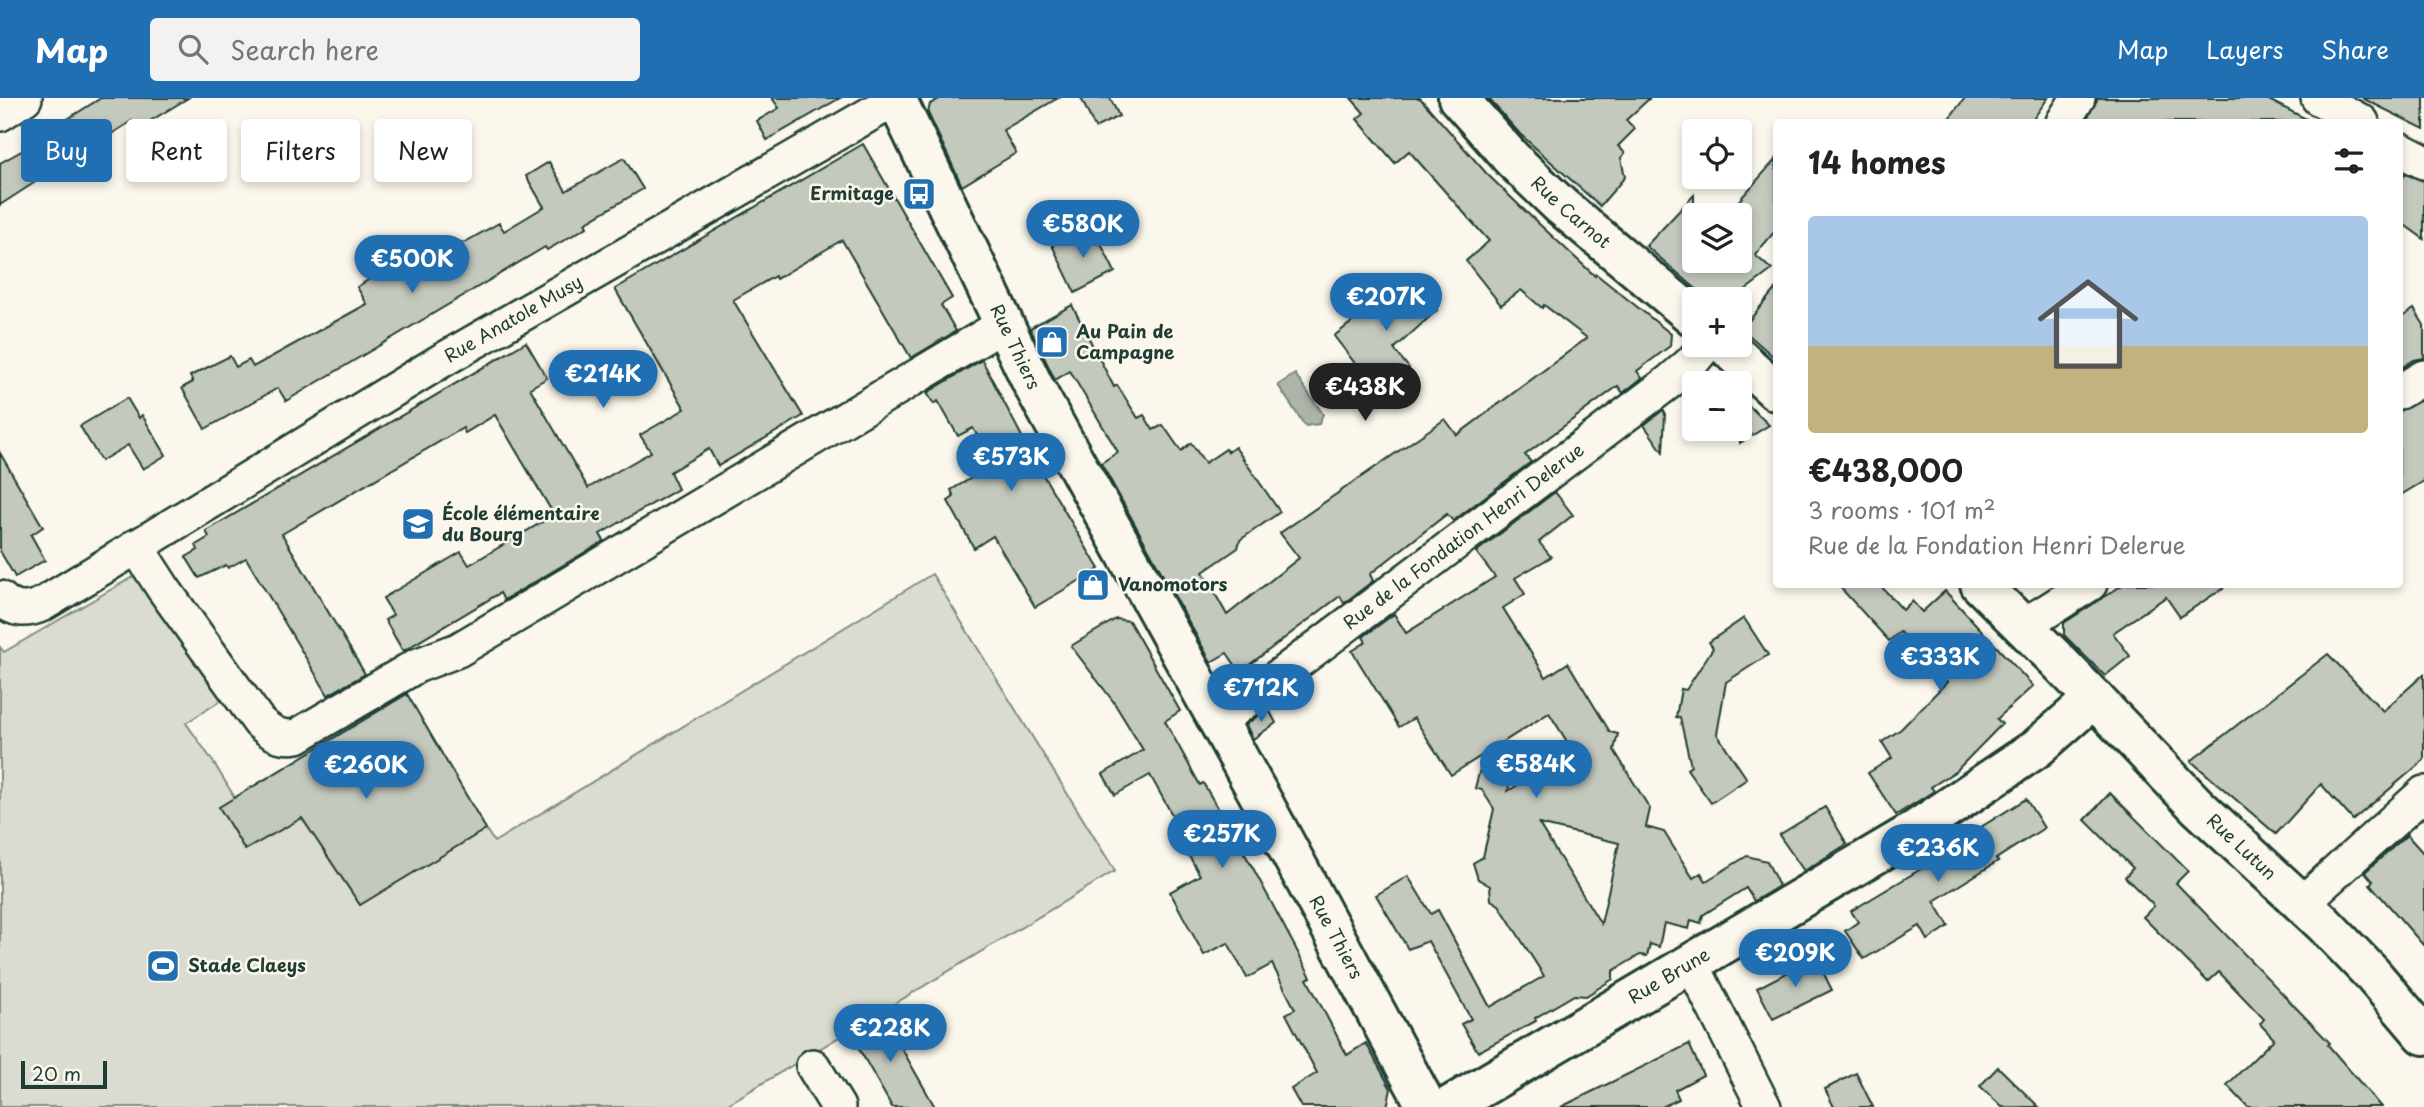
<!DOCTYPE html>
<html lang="en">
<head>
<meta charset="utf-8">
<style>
  :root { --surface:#fff; --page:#f2f2f2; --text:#222; --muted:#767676; --accent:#1f6fb2 }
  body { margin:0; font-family:"Playpen Sans",sans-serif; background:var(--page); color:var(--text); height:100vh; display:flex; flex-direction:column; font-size:26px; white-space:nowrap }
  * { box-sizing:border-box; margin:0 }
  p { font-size:23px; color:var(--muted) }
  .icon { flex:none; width:38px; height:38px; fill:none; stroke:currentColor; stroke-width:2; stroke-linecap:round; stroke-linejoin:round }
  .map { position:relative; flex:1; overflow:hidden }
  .side { position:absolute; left:1773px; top:21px; width:630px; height:469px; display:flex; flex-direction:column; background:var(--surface); border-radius:7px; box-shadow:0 4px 10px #0003 }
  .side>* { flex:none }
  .hud { position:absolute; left:21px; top:21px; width:665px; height:63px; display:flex; gap:14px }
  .tools { position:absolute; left:1682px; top:21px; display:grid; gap:14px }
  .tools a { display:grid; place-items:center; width:70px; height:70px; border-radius:7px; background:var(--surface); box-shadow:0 4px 10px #0003; font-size:35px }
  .scale { position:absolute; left:21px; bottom:18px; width:86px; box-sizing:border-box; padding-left:7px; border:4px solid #1f3d34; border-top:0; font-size:19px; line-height:24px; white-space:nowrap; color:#1f3d34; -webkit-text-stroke:5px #fbf7ec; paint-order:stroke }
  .price { position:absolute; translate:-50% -60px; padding:0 16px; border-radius:24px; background:var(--accent); color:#fff; font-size:23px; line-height:46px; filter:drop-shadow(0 2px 4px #0008) }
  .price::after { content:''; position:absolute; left:50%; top:42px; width:21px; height:16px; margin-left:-10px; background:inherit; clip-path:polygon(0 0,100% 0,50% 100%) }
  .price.current { background:#222; color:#fff }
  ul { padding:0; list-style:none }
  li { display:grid; align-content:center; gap:14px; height:371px; padding:0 35px }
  li span { display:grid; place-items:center; height:217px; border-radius:7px; color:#555 }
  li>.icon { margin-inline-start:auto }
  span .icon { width:126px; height:126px; fill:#fffc; stroke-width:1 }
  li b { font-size:30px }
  h2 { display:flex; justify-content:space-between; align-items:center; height:84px; padding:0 35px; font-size:30px }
  .pill { padding:0 24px; border-radius:7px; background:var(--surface); box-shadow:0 4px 10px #0003; font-size:24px; line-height:63px }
  .pill.current { background:var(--accent); color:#fff }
  header { display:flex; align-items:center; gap:42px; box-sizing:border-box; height:98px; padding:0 35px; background:var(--accent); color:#fff }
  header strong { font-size:33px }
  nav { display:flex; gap:38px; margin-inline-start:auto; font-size:24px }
  .search { width:490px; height:63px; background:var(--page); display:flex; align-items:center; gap:18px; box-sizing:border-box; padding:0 24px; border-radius:7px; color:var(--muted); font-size:26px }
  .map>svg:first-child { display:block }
  .green { fill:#dbdcd1; stroke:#7d8c82; stroke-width:2 }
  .water { fill:#adb4aa; stroke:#74847b; stroke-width:2 }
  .building { fill:#c4c9be; stroke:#1f3d34; stroke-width:2; fill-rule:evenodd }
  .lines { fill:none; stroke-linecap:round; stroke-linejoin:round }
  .street-casing { stroke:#1f3d34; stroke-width:38 }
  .secondary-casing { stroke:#1f3d34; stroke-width:44 }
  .street { stroke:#fbf7ec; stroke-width:33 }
  .secondary { stroke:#fbf7ec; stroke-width:38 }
  .labels { text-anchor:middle; stroke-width:5; stroke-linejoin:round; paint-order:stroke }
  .poi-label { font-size:18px; font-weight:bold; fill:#1f3d34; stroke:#fbf7ec; text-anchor:start }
  .street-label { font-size:18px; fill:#1f3d34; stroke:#fbf7ec }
</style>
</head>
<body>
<header>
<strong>Map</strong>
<div class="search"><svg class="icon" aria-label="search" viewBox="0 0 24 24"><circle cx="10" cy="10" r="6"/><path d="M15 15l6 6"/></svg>Search here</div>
<nav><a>Map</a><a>Layers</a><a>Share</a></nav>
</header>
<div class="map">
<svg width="2424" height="1009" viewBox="0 0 2424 1009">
  <rect width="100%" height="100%" fill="#fbf7ec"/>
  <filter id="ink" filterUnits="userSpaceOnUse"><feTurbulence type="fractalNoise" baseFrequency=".0143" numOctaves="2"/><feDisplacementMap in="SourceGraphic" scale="14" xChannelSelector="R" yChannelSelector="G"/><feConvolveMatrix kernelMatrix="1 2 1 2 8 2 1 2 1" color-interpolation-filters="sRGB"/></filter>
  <g filter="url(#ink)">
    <polygon class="green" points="141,474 228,598 186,625 214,665 235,700 220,709 244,751 302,720 360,807 486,731 494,744 932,476 1115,773 723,1009 0,1009 0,549 4,554"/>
    <polygon class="water" points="1295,276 1323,316 1319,326 1305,328 1278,287"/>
    <g class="building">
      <polygon points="101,0 188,0 137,31 132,23 77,58 75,54 35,79 37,83 0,107 0,65 61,31 58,27"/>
      <polygon points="772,0 840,0 767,42 757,23 779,10"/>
      <polygon points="941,0 1058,0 1003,32 1016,55 962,88 928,15 930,6"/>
      <polygon points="1081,0 1110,0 1119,18 1095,30"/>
      <polygon points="1351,0 1420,0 1487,76 1523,111 1595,178 1596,176 1671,236 1670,248 1637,273 1642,280 1623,295 1618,288 1525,357 1531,364 1453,423 1447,416 1370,476 1373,483 1344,505 1340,498 1240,574 1227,555 1211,564 1101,365 1118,354 1070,273 1055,282 1030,230 1072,207 1114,289 1117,287 1138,320 1144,317 1153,332 1163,327 1181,353 1191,345 1205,365 1226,351 1228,354 1235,349 1280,414 1240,442 1238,450 1203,474 1227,517 1299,460 1280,435 1445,321 1457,337 1587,240 1544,207 1542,210 1521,192 1501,207 1466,163 1489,143 1409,53 1395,65 1357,21 1364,15"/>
      <polygon points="1488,0 1650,0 1626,22 1635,31 1618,48 1625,55 1621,60 1625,79 1600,108 1520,36"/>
      <polygon points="1965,0 2048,0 2031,24 1946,24"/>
      <polygon points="2098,0 2265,0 2312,24 2085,24"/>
      <polygon points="2362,0 2424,0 2424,31"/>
      <polygon points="863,46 952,200 941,207 956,233 911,260 842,142 776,181 775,178 733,202 803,318 718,368 709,351 670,374 678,391 600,436 604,443 504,502 500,495 403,553 385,522 393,517 383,500 461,454 469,467 554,417 495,317 465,335 463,330 282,436 365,576 328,597 246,460 228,470 226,467 199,480 186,459 198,452 196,447 209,439 206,433 526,244 547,280 530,290 588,390 651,354 640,337 685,311 615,191"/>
      <polygon points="624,60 643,91 585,125 587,129 547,152 545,149 286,303 278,290 205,331 182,290 193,284 190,278 230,258 236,269 249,262 253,269 367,206 357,189 399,163 406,176 461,144 463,145 499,125 504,133 544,109 526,78 549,64 566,93"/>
      <polygon points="1776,61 1776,132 1755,157 1772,172 1733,201 1708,201 1646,148 1694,97 1694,163 1740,163 1740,117 1726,117"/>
      <polygon points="2405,76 2424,83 2424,141 2399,123 2399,87"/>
      <polygon points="1087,130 1095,145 1099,142 1115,174 1075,195 1052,147"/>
      <polygon points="1412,178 1437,212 1394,251 1409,270 1377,294 1334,238"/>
      <polygon points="1776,190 1776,261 1742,231"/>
      <polygon points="2414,211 2424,227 2424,260 2414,262 2399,271 2399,221"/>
      <polygon points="982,262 1033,360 1099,471 1035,509 993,438 974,450 948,403 954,399 951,392 994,367 973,330 958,338 938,303 934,306 927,295"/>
      <polygon points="1740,299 1769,327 1740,345"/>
      <polygon points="127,300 139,320 142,317 166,357 143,371 128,347 101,363 80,328"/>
      <polygon points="2424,301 2424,383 2399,398 2399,313"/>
      <polygon points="1663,312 1665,315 1663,354 1644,327"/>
      <polygon points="0,355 43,429 31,437 45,462 15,479 0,453"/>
      <path d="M1555,394L1573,417L1539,444L1551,459L1515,480L1525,496L1503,510L1546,579L1568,565L1610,634L1618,636L1614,652L1650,711L1646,729L1664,734L1693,780L1701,775L1706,783L1747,758L1767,763L1779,788L1754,803L1746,790L1703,817L1701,825L1691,822L1689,831L1664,825L1659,849L1650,846L1647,858L1640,857L1613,873V881L1586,898L1574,897L1535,920L1536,923L1478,954L1461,926L1471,921L1428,843L1408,851L1376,797L1408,778L1431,816L1438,812L1490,909L1544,878L1499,807L1491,802L1490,788L1478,781L1473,765L1483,759L1494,711L1482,692L1475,690L1483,660L1513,666L1508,693L1573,653L1549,615L1451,677L1414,620L1399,629L1352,553L1366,544L1363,539L1394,516L1406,535L1495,479L1476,454ZM1539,726L1619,745L1601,826Z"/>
      <polygon points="1837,486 1879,486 1903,512 1912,503 1922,514 1945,493 2033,588 1997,621 2002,626 1956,673 1931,689 1934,693 1896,717 1868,675 1892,660 1882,644 1901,631 1947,584 1900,534 1889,543"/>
      <polygon points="2124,486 2229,486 2180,519 2166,499 2113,535 2130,558 2105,578 2064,537 2064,525"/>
      <polygon points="1744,520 1768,557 1726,584 1717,636 1747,681 1711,705 1687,671 1691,668 1680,620 1676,619 1681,591 1686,592 1713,550 1709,544"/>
      <polygon points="1116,521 1129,523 1180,613 1165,623 1200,687 1203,685 1253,770 1311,879 1307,881 1347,957 1366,945 1391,991 1387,1009 1301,1009 1291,991 1317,975 1286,916 1295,911 1272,866 1247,880 1228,845 1204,857 1170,794 1200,777 1184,749 1186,748 1172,724 1175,722 1150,677 1115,697 1103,676 1143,652 1113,603 1071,548"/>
      <polygon points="2328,556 2383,613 2424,576 2424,662 2353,722 2321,686 2276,736 2191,663"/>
      <polygon points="407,596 486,731 360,807 302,720 245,752 219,709"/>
      <polygon points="1268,610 1276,625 1253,641 1246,627"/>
      <polygon points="2110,695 2188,773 2176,785 2330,945 2328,947 2381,1009 2248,1009 2227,987 2274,941 2260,926 2264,921 2219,874 2208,884 2143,819 2154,808 2125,779 2133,770 2085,722"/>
      <polygon points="2026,701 2044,730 1996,761 1998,763 1934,803 1949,828 1928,842 1920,828 1864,861 1845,833 1858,824 1851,813 1984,733 1981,729"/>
      <polygon points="1825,709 1847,746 1804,773 1779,737"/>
      <polygon points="2407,737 2424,756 2424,848 2370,786 2373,783 2365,774"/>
      <polygon points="1816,860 1832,892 1773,921 1757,890"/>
      <polygon points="881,914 902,951 935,1009 892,1009 849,933"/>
      <polygon points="1689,946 1703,977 1675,992 1679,1001 1662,1009 1561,1009"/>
      <polygon points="1998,969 2039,1009 2002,1009 1980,988"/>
      <polygon points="1856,975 1873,1009 1834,1009 1825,991"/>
    </g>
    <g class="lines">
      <defs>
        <g id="street">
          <polyline points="2318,0 2362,24"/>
          <polyline points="0,16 25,0"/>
          <polyline points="2063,24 2078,0"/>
          <polyline points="2399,51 2424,64"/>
          <polyline points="2399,294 2424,279"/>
          <path d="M136,448L163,490L259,624C271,635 281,641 297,638L416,568L458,552L1003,227"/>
          <path id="s1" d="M0,500C14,513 26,514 43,506L441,263L898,0"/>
          <polyline points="2023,528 2090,486"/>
          <path id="s2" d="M1218,624L1669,284L1692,264L1706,247"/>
          <polyline points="2302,805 2424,695"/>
          <polyline points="1692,866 1764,1009"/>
          <polyline points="813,968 838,1009"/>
        </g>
        <g id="secondary">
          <path id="s3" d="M896,0L1033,287L1265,708L1427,1009"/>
          <path id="s4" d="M1458,0L1512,61L1561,108L1694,219"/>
          <polyline points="1725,247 1776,293"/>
          <path id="s5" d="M1980,486L2057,562L2198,709L2323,825L2373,877L2424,937"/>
          <path id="s6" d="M1448,1009L1908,737L2037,650L2094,600"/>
        </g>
      </defs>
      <use href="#street" class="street-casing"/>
      <use href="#secondary" class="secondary-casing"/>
      <use href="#street" class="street"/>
      <use href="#secondary" class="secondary"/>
    </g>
  </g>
  <defs>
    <symbol id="bus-square" viewBox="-11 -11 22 22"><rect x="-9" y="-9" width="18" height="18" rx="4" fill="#1f6fb2" stroke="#fbf7ec"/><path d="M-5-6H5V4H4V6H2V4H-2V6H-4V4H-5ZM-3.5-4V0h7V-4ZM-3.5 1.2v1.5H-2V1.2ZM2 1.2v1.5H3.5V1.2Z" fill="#fff"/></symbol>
    <symbol id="shop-square" viewBox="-11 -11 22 22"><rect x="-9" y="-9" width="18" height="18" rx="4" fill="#1f6fb2" stroke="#fbf7ec"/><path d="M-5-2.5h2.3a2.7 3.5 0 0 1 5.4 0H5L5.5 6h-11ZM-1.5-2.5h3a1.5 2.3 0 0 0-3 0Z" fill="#fff"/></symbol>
    <symbol id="school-square" viewBox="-11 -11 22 22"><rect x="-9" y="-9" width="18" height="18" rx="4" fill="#1f6fb2" stroke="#fbf7ec"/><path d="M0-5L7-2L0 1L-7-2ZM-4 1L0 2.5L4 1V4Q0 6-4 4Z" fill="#fff"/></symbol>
    <symbol id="stadium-square" viewBox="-11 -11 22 22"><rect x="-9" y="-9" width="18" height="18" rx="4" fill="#1f6fb2" stroke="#fbf7ec"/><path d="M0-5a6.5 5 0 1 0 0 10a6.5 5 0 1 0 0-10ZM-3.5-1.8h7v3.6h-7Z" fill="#fff"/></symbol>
  </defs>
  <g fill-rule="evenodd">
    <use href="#bus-square" x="900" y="77" width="38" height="38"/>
    <use href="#shop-square" x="1033" y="225" width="38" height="38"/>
    <use href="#school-square" x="399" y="407" width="38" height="38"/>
    <use href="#shop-square" x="1074" y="468" width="38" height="38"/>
    <use href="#stadium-square" x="144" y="849" width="38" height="38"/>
  </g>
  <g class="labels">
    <g class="poi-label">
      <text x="894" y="102" text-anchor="end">Ermitage</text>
      <text x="1076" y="240">Au Pain de<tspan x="1076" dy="21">Campagne</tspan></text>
      <text x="442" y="422">École élémentaire<tspan x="442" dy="21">du Bourg</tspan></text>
      <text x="1118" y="493">Vanomotors</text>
      <text x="188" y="874">Stade Claeys</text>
    </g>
    <g class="street-label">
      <text dy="6" stroke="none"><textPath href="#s4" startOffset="161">Rue Carnot</textPath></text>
      <text dy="6" stroke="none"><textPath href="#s1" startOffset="597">Rue Anatole Musy</textPath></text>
      <text dy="6" stroke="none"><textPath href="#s3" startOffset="276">Rue Thiers</textPath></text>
      <text dy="6" stroke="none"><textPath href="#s2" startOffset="308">Rue de la Fondation Henri Delerue</textPath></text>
      <text dy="6" stroke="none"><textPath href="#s5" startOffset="371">Rue Lutun</textPath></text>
      <text dy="6" stroke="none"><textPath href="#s3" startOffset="948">Rue Thiers</textPath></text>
      <text dy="6" stroke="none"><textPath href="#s6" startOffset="257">Rue Brune</textPath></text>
    </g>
  </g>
</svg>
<div class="tools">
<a><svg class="icon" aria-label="locate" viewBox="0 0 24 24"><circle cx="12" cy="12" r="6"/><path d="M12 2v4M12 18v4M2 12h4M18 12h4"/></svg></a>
<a><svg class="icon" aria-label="layers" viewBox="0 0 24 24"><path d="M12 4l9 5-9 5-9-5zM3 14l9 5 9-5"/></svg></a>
<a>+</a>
<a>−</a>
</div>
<div class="scale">20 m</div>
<b class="price" style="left:1083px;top:162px">€580K</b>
<b class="price" style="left:412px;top:197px">€500K</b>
<b class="price" style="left:1386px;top:235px">€207K</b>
<b class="price" style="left:603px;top:312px">€214K</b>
<b class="price current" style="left:1365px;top:325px">€438K</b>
<b class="price" style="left:1011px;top:395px">€573K</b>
<b class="price" style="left:1940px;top:595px">€333K</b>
<b class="price" style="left:1261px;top:626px">€712K</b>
<b class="price" style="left:1536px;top:702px">€584K</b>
<b class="price" style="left:366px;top:703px">€260K</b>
<b class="price" style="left:1222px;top:772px">€257K</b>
<b class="price" style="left:1938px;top:786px">€236K</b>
<b class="price" style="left:1795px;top:891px">€209K</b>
<b class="price" style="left:890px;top:966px">€228K</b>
<div class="hud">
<a class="pill current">Buy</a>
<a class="pill">Rent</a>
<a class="pill">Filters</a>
<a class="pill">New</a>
</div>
<section class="side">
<h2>14 homes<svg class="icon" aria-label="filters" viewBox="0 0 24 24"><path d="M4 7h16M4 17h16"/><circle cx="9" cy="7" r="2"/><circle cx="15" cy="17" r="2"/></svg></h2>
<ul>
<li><span style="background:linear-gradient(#a9c7e8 60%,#c2b280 0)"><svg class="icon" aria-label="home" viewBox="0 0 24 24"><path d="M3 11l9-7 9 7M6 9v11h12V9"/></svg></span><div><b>€438,000</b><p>3 rooms · 101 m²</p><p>Rue de la Fondation Henri Delerue</p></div></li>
</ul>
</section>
</div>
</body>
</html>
